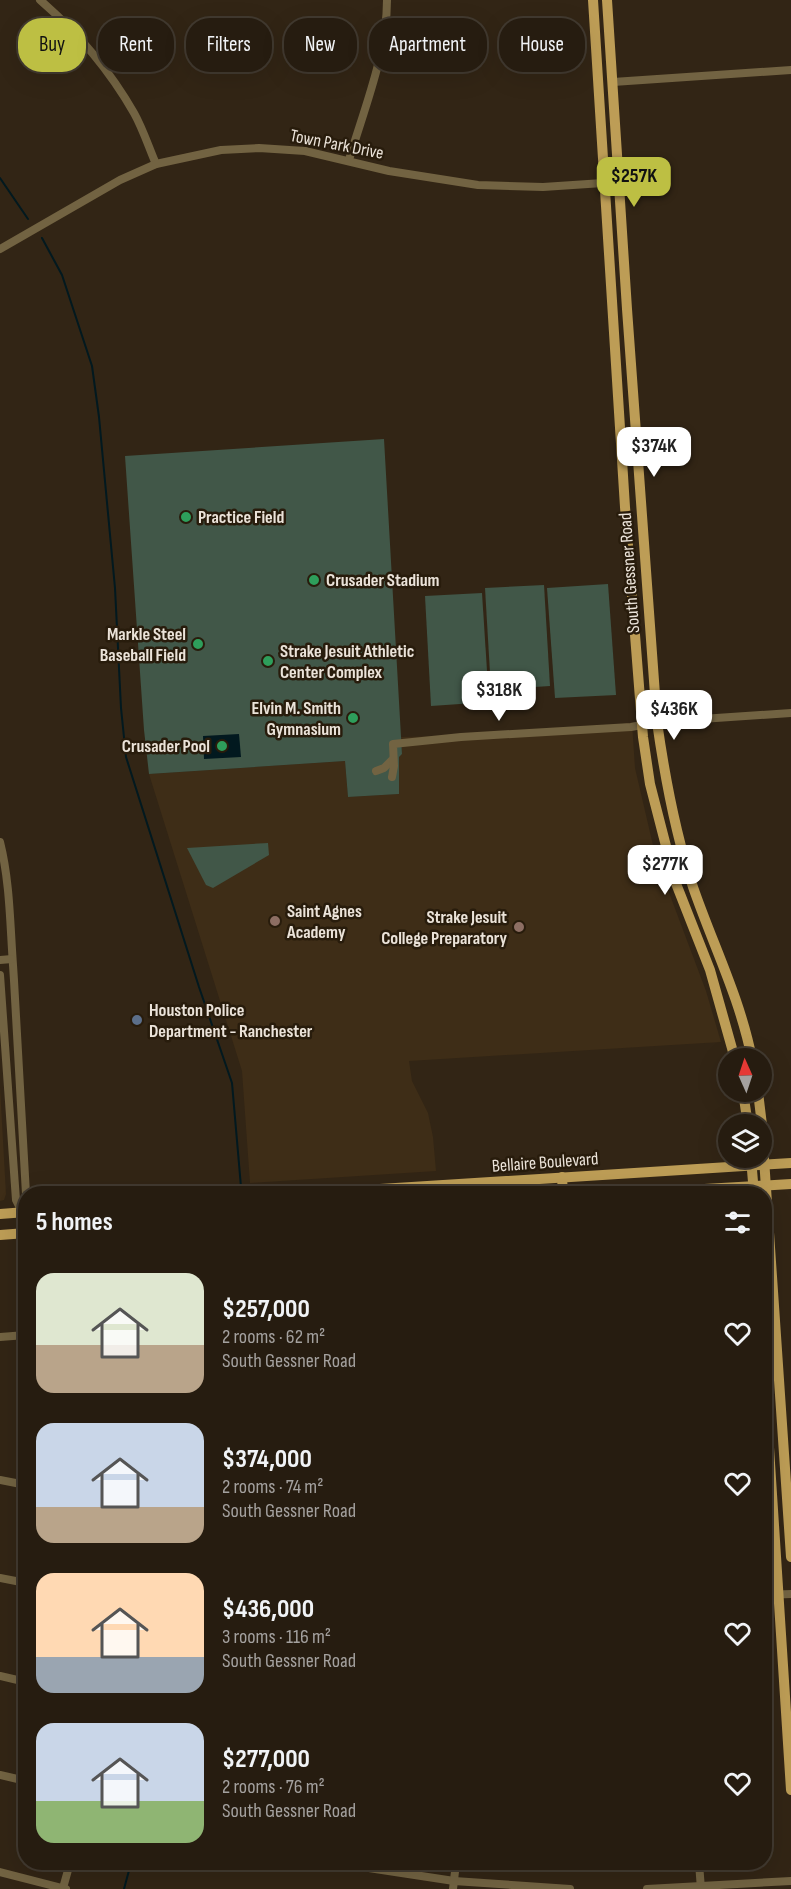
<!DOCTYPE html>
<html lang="en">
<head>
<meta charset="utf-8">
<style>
  :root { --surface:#261c10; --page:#2e2519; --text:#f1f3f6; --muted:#a4a19f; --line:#423a30; --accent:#bdbf43 }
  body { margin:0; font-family:"Sofia Sans Condensed",sans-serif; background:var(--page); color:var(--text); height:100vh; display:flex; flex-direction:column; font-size:22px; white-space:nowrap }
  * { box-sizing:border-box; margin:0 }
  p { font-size:20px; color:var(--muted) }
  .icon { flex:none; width:33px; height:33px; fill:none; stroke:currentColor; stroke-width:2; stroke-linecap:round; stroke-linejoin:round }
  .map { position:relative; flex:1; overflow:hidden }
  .side { position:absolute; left:18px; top:1186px; width:754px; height:684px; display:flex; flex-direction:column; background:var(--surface); border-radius:24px; box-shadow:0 6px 24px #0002,0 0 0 2px var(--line) }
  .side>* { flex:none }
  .top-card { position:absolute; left:18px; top:18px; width:756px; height:54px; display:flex; gap:12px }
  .needle { width:39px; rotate:357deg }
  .fabs { position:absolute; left:718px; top:1048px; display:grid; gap:12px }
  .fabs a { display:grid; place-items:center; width:54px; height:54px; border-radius:50%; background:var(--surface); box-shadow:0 6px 24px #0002,0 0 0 2px var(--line); font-size:30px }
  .price { position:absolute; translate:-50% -51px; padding:0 14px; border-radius:12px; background:#fff; color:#222; font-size:20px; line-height:39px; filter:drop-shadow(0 2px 3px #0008) }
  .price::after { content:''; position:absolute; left:50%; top:36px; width:18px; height:14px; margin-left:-9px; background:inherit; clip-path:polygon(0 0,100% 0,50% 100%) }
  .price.on { background:var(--accent); color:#111 }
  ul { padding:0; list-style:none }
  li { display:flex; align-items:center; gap:18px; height:150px; padding:0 18px }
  li span { display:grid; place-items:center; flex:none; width:168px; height:120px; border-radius:18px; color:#555 }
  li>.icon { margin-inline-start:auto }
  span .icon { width:72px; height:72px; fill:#fffc; stroke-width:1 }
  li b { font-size:26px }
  h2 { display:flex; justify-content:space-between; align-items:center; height:72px; padding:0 18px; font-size:26px }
  .chip { padding:0 21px; border-radius:24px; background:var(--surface); box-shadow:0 6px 24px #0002,0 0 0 2px var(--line); font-size:21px; line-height:54px }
  .chip.on { background:var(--accent); color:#111 }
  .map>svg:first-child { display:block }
  .built { fill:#3e2d17 }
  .green { fill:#415748 }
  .water { fill:#02191f }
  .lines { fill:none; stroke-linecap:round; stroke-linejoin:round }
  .stream { stroke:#02191f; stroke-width:2 }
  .minor { stroke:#726342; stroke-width:8 }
  .major { stroke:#bd9d56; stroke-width:10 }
  .leisure-dot { fill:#2e9e5b; stroke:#281c0c; stroke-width:2 }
  .education-dot { fill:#8d6e63; stroke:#281c0c; stroke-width:2 }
  .service-dot { fill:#5c6f8a; stroke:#281c0c; stroke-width:2 }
  .labels { text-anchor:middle; stroke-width:5; stroke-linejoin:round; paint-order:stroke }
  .street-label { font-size:18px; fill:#ebe3d9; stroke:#281c0c }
  .poi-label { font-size:18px; font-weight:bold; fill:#ebe3d9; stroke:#281c0c; text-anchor:start }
</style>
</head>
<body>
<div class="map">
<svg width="791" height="1889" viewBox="0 0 791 1889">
  <rect width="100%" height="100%" fill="#322515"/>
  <g class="built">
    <polygon points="632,723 635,768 656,858 706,991 721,1042 409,1061 412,1081 428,1113 433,1137 436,1171 250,1183 242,1071 149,774 345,761 348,797 399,794 398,762 399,757 402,754 401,737 517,734"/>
    <polygon points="0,1087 6,1194 4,1200 0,1201"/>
  </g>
  <g class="green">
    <polygon points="384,439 402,754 399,757 399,794 348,797 345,761 149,774 144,730 125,456"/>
    <polygon points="608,584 616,695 555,698 547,588"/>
    <polygon points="544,585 550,686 491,690 485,588"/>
    <polygon points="482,593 489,702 431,706 425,596"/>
    <polygon points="268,843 269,855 213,888 206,885 187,848"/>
  </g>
  <polygon class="water" points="239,734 241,757 204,759 203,736"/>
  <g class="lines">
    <g class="stream">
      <polyline points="0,178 28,219"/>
      <polyline points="42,238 62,275 92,366 99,417 115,588 121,708 126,757 199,987 232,1083 241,1187"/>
      <polyline points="124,1889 131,1863"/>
    </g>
    <g class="minor">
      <path d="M40,0C77,32 110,71 134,113C143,129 149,148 156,164"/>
      <polyline points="613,82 791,70"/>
      <path d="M349,160C364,109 387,54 387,0"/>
      <polyline points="0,249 120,180 156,164 221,150 259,148 305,151 389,171 478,185 543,187 618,182"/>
      <polyline points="376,771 384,768 393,759"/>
      <polyline points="392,777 394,766 393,744 461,737 631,727 657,722 791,713"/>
      <path d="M0,842C10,882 10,924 13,965C18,1041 22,1117 26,1194"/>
      <polyline points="0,960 12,959"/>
      <polyline points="0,975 16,1200 22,1212"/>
      <polyline points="24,1233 22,1212 26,1204"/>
      <polyline points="0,1337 26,1335"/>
      <polyline points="0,1480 26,1485"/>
      <polyline points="0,1578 26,1583"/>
      <polyline points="765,1595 791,1594"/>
      <polyline points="0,1676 26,1682"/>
      <polyline points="0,1775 26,1781"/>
      <polyline points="336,1863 454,1881 570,1889"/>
      <polyline points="699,1863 701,1889"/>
      <polyline points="0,1872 66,1889"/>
      <polyline points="63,1888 70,1863"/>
      <polyline points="453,1889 456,1863"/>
      <polyline points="647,1889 791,1881"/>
    </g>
    <g class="major">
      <polyline points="593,0 625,507 643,737 650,784 675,881 710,970 735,1059"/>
      <path d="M607,0L627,309L657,722C665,778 675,833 693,887C713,945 740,998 752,1059"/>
      <polyline points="743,1092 748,1125"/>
      <polyline points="758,1092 762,1125"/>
      <polyline points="762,1129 791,1557"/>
      <polyline points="751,1158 754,1194"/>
      <polyline points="562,1177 563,1194"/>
      <polyline points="301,1194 791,1163"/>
      <polyline points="619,1194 791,1184"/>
      <polyline points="0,1214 26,1212"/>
      <polyline points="0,1235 26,1233"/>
      <polyline points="765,1385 791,1790"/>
    </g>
  </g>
  <g class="leisure-dot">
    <circle cx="186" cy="517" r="6"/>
    <circle cx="314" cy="580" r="6"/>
    <circle cx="198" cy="644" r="6"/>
    <circle cx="268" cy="661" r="6"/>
    <circle cx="353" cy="718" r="6"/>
    <circle cx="222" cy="746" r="6"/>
  </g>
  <g class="education-dot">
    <circle cx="275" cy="921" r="6"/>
    <circle cx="519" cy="927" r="6"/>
  </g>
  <circle class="service-dot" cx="137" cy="1020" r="6"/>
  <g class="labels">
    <g class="street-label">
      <text transform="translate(337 144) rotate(11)" y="6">Town Park Drive</text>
      <text transform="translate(629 573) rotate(-94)" y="6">South Gessner Road</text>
      <text transform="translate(545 1162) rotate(-4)" y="6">Bellaire Boulevard</text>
    </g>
    <g class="poi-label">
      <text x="198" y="523">Practice Field</text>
      <text x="326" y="586">Crusader Stadium</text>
      <text x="186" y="640" text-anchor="end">Markle Steel<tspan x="186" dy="21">Baseball Field</tspan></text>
      <text x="280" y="657">Strake Jesuit Athletic<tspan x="280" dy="21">Center Complex</tspan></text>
      <text x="341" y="714" text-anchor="end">Elvin M. Smith<tspan x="341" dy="21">Gymnasium</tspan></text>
      <text x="210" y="752" text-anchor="end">Crusader Pool</text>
      <text x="287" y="917">Saint Agnes<tspan x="287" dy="21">Academy</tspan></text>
      <text x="507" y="923" text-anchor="end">Strake Jesuit<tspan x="507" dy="21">College Preparatory</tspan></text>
      <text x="149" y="1016">Houston Police<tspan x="149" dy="21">Department - Ranchester</tspan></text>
    </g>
  </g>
</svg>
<div class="fabs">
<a><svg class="needle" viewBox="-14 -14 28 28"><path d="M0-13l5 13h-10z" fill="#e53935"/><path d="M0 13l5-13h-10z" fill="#a4a19f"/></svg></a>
<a><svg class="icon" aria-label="layers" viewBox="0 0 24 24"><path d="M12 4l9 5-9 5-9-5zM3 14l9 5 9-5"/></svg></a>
</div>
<b class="price on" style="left:634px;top:208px">$257K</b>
<b class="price" style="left:654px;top:478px">$374K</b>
<b class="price" style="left:499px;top:722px">$318K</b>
<b class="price" style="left:674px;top:741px">$436K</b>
<b class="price" style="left:665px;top:896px">$277K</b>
<div class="top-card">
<a class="chip on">Buy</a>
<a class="chip">Rent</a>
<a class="chip">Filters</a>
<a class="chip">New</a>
<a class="chip">Apartment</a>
<a class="chip">House</a>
</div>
<section class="side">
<h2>5 homes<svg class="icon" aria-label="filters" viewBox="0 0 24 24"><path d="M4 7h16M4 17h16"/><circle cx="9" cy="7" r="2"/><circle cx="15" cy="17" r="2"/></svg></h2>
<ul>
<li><span style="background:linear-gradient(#dfe7d0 60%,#b9a48a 0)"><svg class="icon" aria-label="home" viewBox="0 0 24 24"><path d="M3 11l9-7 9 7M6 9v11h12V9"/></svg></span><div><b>$257,000</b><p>2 rooms · 62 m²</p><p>South Gessner Road</p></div><svg class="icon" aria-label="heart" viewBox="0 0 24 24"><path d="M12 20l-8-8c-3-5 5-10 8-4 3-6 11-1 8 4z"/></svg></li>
<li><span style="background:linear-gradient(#c9d6e8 70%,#b9a48a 0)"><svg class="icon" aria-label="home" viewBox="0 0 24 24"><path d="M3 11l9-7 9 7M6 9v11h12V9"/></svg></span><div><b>$374,000</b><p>2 rooms · 74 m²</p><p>South Gessner Road</p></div><svg class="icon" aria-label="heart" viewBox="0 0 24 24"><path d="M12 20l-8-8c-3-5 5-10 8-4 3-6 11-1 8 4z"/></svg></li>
<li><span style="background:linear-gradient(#ffd9b3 70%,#9aa5b1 0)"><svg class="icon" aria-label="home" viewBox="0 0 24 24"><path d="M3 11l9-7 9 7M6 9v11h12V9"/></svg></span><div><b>$436,000</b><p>3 rooms · 116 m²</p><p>South Gessner Road</p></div><svg class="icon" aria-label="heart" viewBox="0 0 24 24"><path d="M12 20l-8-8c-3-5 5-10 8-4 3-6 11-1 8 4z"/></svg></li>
<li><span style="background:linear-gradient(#c9d6e8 65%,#8fb573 0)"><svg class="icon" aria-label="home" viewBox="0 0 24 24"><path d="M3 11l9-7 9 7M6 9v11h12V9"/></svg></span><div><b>$277,000</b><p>2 rooms · 76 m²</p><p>South Gessner Road</p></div><svg class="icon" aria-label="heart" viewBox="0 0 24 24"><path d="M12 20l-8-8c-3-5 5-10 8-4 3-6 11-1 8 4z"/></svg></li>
</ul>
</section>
</div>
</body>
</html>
